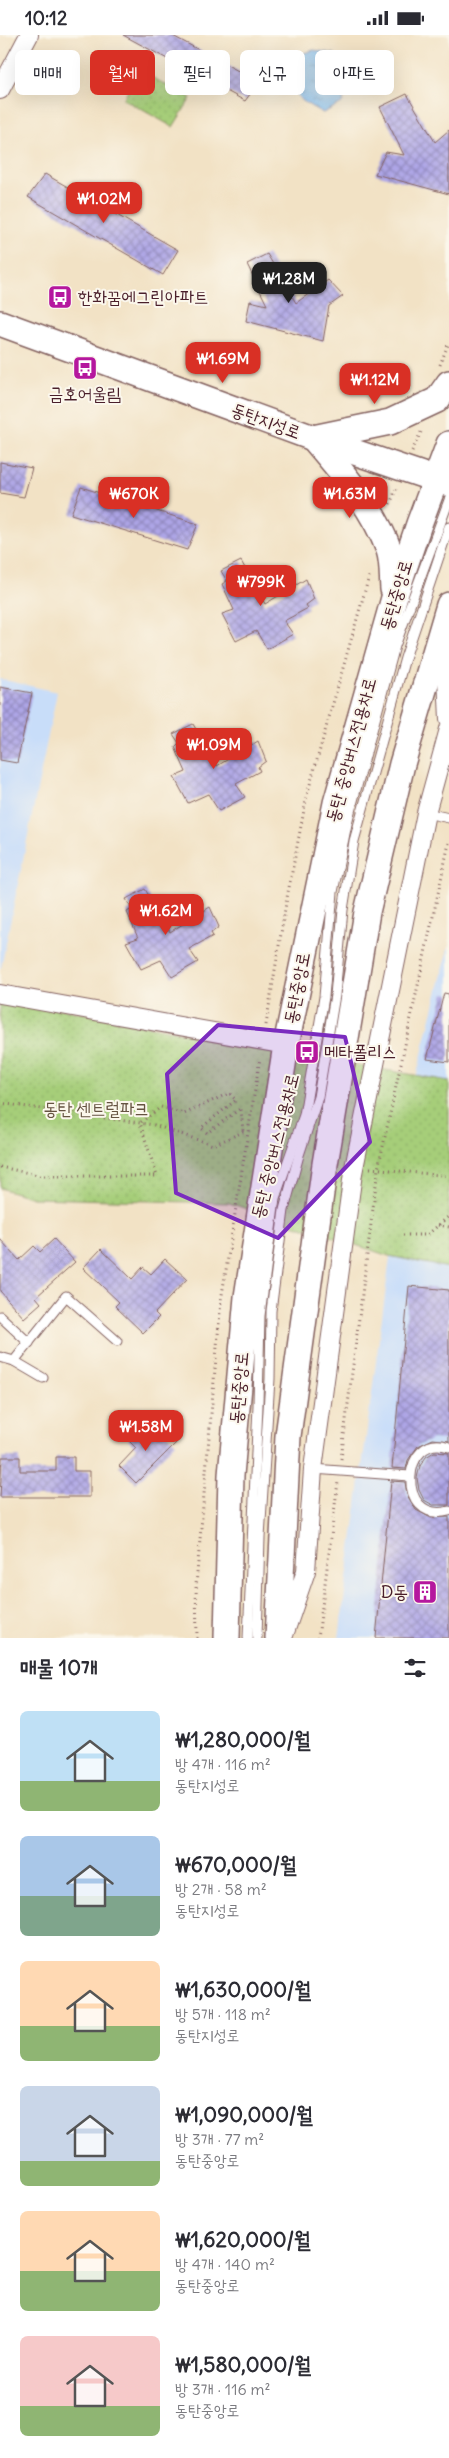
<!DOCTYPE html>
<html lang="ko">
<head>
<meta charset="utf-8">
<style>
  :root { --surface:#fff; --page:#f2f2f3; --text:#2b2b33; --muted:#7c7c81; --accent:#d93025 }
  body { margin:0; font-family:Delius,"Poor Story",sans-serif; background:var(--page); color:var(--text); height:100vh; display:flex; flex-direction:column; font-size:19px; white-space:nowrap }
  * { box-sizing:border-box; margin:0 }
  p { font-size:16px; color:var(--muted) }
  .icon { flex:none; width:28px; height:28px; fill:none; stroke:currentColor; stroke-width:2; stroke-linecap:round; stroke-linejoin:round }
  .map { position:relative; height:1603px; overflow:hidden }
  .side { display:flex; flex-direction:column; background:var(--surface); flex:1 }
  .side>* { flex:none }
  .top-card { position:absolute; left:15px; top:15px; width:420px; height:45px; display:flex; gap:10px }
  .price { position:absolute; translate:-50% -42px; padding:0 11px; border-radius:10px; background:var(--accent); color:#fff; font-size:16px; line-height:32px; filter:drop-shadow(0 1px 2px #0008) }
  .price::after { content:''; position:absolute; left:50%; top:30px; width:15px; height:11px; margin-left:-8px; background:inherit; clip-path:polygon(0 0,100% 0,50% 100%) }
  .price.active { background:#222; color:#fff }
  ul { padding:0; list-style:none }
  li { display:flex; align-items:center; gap:15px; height:125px; padding:0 20px }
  li span { display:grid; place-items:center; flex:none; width:140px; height:100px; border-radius:8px; color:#555 }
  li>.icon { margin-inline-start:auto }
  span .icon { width:60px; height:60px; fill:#fffc; stroke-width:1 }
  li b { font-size:21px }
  h2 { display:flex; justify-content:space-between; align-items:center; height:60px; padding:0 20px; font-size:21px }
  .pill { padding:0 18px; border-radius:8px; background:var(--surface); box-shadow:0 5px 20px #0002; font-size:18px; line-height:45px }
  .pill.active { background:var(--accent); color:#fff }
  .status { display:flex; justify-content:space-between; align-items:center; height:35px; padding:0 25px; background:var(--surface); direction:ltr }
  .status svg { height:14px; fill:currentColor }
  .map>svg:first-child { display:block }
  .built { fill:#c8ddf9 }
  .park { fill:url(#park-dots); stroke:#787652 }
  .water { fill:url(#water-ripples); stroke:#626c8c }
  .building { fill:url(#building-cross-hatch) }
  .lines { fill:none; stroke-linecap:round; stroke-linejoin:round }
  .lane-casing { stroke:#856361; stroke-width:11 }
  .street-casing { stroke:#856361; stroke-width:20 }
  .secondary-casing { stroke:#856361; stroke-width:28 }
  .path { stroke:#856361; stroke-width:3; stroke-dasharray:1 4; stroke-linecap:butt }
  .lane { stroke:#fff; stroke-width:9 }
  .street { stroke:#fff; stroke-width:18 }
  .secondary { stroke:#fff; stroke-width:25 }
  .marked { fill:#7b2cbf; fill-opacity:0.2; stroke:#7b2cbf; stroke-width:4; stroke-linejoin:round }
  .labels { text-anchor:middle; stroke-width:4; stroke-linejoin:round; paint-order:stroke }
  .poi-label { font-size:18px; fill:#4a1f2b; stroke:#fbf7ec; text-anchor:start }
  .street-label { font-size:18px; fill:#4a1f2b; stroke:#fbf7ec }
  .park-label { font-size:18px; fill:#665442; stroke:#fbf7ec }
</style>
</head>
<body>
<div class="status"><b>10:12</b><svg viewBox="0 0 49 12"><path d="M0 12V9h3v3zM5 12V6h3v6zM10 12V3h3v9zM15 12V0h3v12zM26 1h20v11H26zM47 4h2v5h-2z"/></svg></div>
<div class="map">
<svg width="449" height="1603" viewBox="0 0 449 1603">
  <defs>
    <pattern id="park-dots" width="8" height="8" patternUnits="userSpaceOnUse" patternTransform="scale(1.25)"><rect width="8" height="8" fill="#a6ce79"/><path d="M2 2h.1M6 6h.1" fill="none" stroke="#90b069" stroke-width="1.8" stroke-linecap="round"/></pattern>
    <pattern id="water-ripples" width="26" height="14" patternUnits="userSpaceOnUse" patternTransform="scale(1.25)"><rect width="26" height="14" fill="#7ab9ee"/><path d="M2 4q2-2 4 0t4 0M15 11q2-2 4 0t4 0" fill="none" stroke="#6696c1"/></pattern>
    <pattern id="building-cross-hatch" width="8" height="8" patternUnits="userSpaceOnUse" patternTransform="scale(1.25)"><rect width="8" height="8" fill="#ada5e6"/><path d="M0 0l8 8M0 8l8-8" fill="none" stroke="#8f86bb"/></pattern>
  </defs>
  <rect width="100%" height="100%" fill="#fbf7ec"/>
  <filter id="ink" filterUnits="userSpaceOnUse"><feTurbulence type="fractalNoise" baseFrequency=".02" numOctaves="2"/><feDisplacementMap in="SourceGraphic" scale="10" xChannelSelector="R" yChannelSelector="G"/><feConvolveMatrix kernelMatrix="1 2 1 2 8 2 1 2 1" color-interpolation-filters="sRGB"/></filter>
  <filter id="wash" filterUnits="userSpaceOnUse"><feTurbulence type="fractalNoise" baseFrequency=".0096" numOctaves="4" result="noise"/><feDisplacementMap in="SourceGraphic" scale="20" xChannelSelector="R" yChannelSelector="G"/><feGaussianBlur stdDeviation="1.12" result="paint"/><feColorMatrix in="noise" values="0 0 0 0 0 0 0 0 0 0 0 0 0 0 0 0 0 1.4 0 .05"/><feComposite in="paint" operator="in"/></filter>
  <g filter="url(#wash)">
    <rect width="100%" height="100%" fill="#f2e2c5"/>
    <g class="built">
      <polygon points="0,644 57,657 1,933 0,933"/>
      <polygon points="449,910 449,1603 339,1603 412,1059"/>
    </g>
    <g class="park">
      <polygon points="140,36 191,63 173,92 123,64"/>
      <polygon points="0,962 259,1013 449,1046 449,1233 389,1221 229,1168 33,1163 0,1153"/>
    </g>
    <path class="water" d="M314,15L335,19C351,38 351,45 342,68L323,78C299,65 289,60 291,31L304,18Z"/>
    <g id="blocks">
      <g class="building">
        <polygon points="123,0 171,0 259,47 245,66"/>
        <polygon points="407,59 435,107 449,95 449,159 375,139 386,117 404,120 380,72"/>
        <polygon points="45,139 178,215 163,240 28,162"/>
        <polygon points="267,219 296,268 328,245 343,261 329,271 323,306 246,286 250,266 267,270 247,229"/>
        <polygon points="0,427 32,433 24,462 0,458"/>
        <polygon points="81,452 198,489 187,515 71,479"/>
        <polygon points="241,526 265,569 306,544 314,564 306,570 308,573 284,586 293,599 267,614 256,596 236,606 222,579 234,575 222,549 227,546 221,536"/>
        <polygon points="0,652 32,658 17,728 0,725"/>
        <polygon points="193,689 217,731 258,706 266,726 258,732 260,736 236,749 245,762 219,776 208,759 188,768 174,742 186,737 175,712 179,708 173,699"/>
        <polygon points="145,854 170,897 210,872 219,892 211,898 213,901 189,914 198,927 172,942 161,925 141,934 126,907 138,903 127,877 132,874 126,864"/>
        <polygon points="444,958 449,959 449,1027 427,1024"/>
        <polygon points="0,1204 19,1225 34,1211 40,1217 54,1204 75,1227 36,1262 41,1268 24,1283 0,1256"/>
        <polygon points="101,1214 132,1244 143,1232 151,1239 165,1224 187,1244 155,1278 159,1282 143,1298 115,1271 119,1267 83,1233"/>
        <polygon points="409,1251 449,1255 449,1406 433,1404 418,1411 408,1425 406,1434 392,1433"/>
        <polygon points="158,1391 176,1408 136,1448 119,1431 136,1413 128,1405 140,1393 148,1401"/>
        <polygon points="434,1417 449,1418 449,1470 433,1470 424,1465 419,1455 417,1443 420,1431 426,1422"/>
        <polygon points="2,1422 20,1422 20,1436 56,1436 56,1422 74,1422 74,1436 90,1436 90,1462 0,1462"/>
        <polygon points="391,1446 405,1447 407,1460 416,1475 431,1483 449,1482 449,1603 376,1603"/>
      </g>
    </g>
  </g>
  <g filter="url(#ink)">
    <use href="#blocks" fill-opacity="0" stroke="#856361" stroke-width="1"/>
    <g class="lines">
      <defs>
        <g id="lane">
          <polyline points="426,778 449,783"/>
          <polyline points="0,1281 29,1308"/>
          <polyline points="0,1322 14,1326 43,1343"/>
          <polyline points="14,1326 66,1261 117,1306"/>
          <path d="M449,1412C401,1395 395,1490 449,1476"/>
          <polyline points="313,1434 410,1441"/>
          <polyline points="248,1603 258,1370 260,1281 275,1163 304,1080 324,962 333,857 348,784 395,611 449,465"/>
          <polyline points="257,1603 260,1502 270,1344 271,1276 284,1175 299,1120 318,1062 335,960 343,875 354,806 405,623 449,492"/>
        </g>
        <g id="street">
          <polyline points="0,55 29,0"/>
          <polyline points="445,600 449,684"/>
          <polyline points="0,959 286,1010"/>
          <polyline points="284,1600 306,1536 313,1434 353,1138 426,778 449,694"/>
        </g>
        <g id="secondary">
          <polyline points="0,288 313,403 449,449"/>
          <path d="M393,554C392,542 393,527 389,515C373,472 342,437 313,403L390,387L437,365L449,348"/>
          <polyline points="227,1603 231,1440 247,1262 286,1010 336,768 394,563 419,489 449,409"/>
          <polyline points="278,1603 288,1401 325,1129 367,877 402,729 449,570"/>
        </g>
      </defs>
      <use href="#lane" class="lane-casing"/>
      <use href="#street" class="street-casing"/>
      <use href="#secondary" class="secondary-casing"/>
      <g class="path">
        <polyline points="440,330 449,307"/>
        <polyline points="412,416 421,397"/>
        <polyline points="390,469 397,452"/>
        <polyline points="266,990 286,868 307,760 370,538"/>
        <polyline points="0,1068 154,1090 213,1110 243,1097 247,1098"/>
        <polyline points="0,1132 43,1141 157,1141 140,1088 161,1072 184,1079 229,1058 236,1065 201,1093 207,1098 241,1073 243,1097"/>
        <polyline points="370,1133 449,1141"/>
        <polyline points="438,1190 449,1192"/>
        <polyline points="403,1200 427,1200 449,1181"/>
        <polyline points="341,1424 378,1134 449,808"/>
        <polyline points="197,1603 196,1550 221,1266 260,1023"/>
        <polyline points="318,1603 338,1447"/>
      </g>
      <use href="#lane" class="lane"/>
      <use href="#street" class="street"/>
      <use href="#secondary" class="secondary"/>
    </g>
  </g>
  <path class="marked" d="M218,990L345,1002L370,1107L278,1203L176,1158L167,1039Z"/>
  <defs>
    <symbol id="bus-square" viewBox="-11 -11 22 22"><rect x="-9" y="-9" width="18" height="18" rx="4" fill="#b5179e" stroke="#fbf7ec"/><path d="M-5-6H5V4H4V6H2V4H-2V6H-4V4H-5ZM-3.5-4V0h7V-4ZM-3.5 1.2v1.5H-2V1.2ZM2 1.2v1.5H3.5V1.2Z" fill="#fff"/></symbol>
    <symbol id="building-square" viewBox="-11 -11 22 22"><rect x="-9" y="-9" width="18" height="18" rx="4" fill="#b5179e" stroke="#fbf7ec"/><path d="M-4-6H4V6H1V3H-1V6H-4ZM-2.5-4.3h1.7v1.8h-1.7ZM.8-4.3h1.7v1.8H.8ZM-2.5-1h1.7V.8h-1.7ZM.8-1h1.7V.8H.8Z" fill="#fff"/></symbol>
  </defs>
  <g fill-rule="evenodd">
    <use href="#bus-square" x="46" y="248" width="28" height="28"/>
    <use href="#bus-square" x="71" y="319" width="28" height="28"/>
    <use href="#bus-square" x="293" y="1003" width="28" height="28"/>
    <use href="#building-square" x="411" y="1543" width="28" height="28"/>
  </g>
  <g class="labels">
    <g class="poi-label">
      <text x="78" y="268">한화꿈에그린아파트</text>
      <text x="85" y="365" text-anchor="middle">금호어울림</text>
      <text x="324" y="1023">메타폴리스</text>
      <text x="408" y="1563" text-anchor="end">D동</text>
    </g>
    <g class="street-label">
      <text transform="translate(266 386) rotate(20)" y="6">동탄지성로</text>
      <text transform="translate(396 560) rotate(-73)" y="6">동탄중앙로</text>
      <text transform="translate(351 715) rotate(-75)" y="6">동탄 중앙버스전용차로</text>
      <text transform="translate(297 953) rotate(-79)" y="6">동탄중앙로</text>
      <text transform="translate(275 1111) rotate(-76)" y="6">동탄 중앙버스전용차로</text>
      <text transform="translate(239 1353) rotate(-85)" y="6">동탄중앙로</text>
    </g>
    <g class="park-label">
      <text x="96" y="1080">동탄 센트럴파크</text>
    </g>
  </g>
</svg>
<b class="price" style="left:104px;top:189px">₩1.02M</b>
<b class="price active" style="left:289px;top:269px">₩1.28M</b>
<b class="price" style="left:223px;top:349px">₩1.69M</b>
<b class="price" style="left:375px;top:370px">₩1.12M</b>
<b class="price" style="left:134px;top:484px">₩670K</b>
<b class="price" style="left:350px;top:484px">₩1.63M</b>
<b class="price" style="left:261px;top:572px">₩799K</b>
<b class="price" style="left:214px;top:735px">₩1.09M</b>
<b class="price" style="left:166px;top:901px">₩1.62M</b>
<b class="price" style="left:146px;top:1417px">₩1.58M</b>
<div class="top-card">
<a class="pill">매매</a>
<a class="pill active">월세</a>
<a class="pill">필터</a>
<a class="pill">신규</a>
<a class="pill">아파트</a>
</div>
</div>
<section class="side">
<h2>매물 10개<svg class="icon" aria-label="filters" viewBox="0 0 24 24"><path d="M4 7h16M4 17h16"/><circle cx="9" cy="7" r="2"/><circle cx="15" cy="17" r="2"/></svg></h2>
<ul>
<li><span style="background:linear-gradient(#bfe0f5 70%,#8fb573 0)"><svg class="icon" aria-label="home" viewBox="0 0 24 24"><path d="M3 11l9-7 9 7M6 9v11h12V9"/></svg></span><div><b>₩1,280,000/월</b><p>방 4개 · 116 m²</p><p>동탄지성로</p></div></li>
<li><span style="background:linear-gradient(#a9c7e8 60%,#7fa58c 0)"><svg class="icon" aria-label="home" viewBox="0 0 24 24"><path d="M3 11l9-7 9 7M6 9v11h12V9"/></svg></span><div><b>₩670,000/월</b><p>방 2개 · 58 m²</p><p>동탄지성로</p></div></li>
<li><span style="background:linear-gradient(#ffd9b3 65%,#8fb573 0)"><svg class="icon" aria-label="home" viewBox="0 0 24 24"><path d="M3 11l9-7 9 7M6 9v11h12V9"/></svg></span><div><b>₩1,630,000/월</b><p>방 5개 · 118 m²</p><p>동탄지성로</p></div></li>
<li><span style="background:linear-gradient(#c9d6e8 75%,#8fb573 0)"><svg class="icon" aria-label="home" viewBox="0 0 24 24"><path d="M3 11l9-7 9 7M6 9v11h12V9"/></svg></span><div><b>₩1,090,000/월</b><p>방 3개 · 77 m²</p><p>동탄중앙로</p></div></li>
<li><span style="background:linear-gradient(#ffd9b3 60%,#8fb573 0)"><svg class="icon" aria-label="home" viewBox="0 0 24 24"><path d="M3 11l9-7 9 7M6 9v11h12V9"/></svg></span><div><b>₩1,620,000/월</b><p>방 4개 · 140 m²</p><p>동탄중앙로</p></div></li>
<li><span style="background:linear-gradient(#f6c9c9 70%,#8fb573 0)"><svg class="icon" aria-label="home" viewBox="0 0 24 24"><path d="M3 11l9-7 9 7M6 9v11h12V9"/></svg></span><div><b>₩1,580,000/월</b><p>방 3개 · 116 m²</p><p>동탄중앙로</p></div></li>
</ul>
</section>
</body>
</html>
